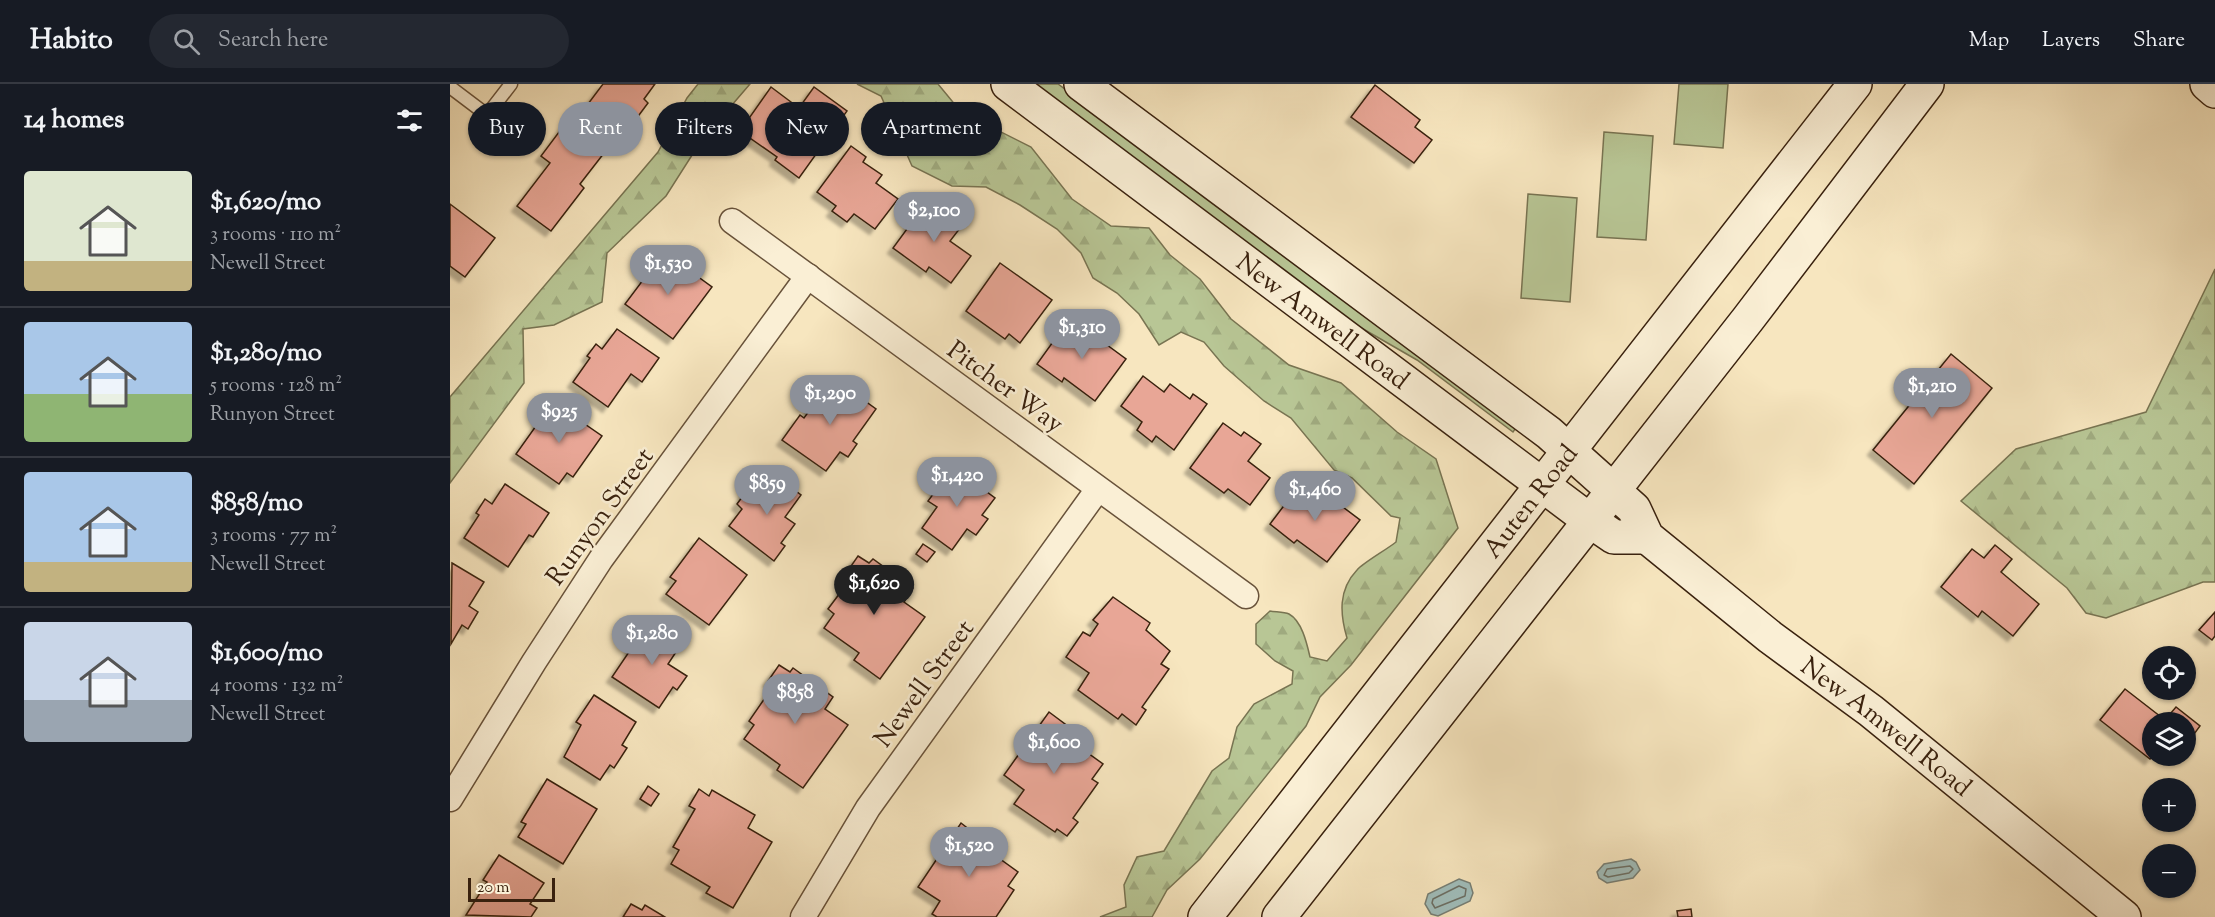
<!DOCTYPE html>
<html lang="en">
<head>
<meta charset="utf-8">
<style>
  :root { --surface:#171b24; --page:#242831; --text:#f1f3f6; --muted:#9ea1a6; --line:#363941; --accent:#8c9099 }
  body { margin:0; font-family:"Sorts Mill Goudy",serif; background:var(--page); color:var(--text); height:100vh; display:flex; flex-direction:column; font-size:22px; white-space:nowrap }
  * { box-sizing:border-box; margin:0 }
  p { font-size:20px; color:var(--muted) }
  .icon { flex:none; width:33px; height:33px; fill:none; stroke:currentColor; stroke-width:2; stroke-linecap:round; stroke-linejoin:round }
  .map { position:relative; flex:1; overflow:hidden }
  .sheet { display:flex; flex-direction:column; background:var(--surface); width:450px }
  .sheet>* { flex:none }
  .top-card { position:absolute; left:18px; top:18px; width:570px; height:54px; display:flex; gap:12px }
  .controls { position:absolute; left:1692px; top:562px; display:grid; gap:12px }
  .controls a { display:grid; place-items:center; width:54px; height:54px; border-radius:50%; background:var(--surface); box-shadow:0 2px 4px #0004; font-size:30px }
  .scale { position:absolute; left:18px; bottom:15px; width:87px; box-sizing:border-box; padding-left:6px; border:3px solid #39210e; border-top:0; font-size:16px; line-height:21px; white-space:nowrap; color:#39210e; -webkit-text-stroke:4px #faefd5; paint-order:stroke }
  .price { position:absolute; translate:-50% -51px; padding:0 14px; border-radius:21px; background:var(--accent); color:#fff; font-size:20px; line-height:39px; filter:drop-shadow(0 2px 3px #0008) }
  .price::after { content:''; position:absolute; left:50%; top:36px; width:18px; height:14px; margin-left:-9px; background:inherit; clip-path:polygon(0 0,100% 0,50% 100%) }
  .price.active { background:#222; color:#fff }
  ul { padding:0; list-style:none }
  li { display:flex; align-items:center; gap:18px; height:150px; padding:0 24px }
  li+li { border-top:2px solid var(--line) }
  li span { display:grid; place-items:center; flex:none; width:168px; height:120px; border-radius:6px; color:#555 }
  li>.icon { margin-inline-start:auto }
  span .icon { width:72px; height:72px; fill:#fffc; stroke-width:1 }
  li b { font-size:26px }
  h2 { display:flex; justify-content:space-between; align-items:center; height:72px; padding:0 24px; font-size:26px }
  .chip { padding:0 21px; border-radius:27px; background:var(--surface); box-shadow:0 2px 4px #0004; font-size:21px; line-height:54px }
  .chip.active { background:var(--accent); color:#fff }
  header { display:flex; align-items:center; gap:36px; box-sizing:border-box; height:84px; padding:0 30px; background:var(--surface); border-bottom:2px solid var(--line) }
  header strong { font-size:28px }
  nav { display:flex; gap:33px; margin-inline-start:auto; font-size:21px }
  .search { width:420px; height:54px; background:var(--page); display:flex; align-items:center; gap:15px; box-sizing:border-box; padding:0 21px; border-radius:33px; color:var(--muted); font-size:22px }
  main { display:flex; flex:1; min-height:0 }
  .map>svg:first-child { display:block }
  .green { fill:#b8c695; stroke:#787452; stroke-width:1.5 }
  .forest { fill:url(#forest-firs); stroke:#787452; stroke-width:1.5 }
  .water { fill:#a0bdba; stroke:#777f75; stroke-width:1.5 }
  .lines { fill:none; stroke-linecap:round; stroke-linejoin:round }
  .shore { stroke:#6c6f64; stroke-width:1.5 }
  .building { fill:#e8a696; stroke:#39210e; stroke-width:1.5; filter:url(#shadow) }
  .lane-casing { stroke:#68523a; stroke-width:15 }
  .street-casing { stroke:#68523a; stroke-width:27 }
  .secondary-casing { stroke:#39210e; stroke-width:36 }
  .lane { stroke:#faefd5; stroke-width:12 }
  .street { stroke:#faefd5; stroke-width:24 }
  .secondary { stroke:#faefd5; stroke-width:33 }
  .labels { text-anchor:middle; stroke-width:5; stroke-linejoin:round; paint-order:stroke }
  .street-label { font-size:26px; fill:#39210e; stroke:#faefd5 }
</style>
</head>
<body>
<header>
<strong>Habito</strong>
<div class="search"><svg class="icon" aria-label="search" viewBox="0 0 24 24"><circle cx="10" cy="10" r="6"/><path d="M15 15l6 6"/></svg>Search here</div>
<nav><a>Map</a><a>Layers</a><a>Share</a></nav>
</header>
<main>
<section class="sheet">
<h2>14 homes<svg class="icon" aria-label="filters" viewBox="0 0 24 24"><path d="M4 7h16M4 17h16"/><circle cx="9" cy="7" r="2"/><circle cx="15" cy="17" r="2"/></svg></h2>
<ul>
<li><span style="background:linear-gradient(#dfe7d0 75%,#c2b280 0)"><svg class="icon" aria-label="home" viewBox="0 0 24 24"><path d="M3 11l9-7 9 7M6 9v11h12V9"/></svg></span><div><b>$1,620/mo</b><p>3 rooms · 110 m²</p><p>Newell Street</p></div></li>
<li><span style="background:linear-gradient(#a9c7e8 60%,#8fb573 0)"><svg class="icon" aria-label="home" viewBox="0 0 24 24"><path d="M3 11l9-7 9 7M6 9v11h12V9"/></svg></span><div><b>$1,280/mo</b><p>5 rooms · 128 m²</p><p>Runyon Street</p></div></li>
<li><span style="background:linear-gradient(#a9c7e8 75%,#c2b280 0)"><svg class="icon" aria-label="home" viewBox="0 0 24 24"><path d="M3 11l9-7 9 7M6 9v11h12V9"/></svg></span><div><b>$858/mo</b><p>3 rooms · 77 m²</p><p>Newell Street</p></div></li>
<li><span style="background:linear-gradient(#c9d6e8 65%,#9aa5b1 0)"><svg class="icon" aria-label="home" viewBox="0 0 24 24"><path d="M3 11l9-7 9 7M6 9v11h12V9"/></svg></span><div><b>$1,600/mo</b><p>4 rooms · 132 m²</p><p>Newell Street</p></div></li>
</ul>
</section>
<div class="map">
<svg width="1765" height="833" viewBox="0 0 1765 833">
  <defs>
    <pattern id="forest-firs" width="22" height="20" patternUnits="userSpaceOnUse" patternTransform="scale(1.5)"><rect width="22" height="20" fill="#b8c695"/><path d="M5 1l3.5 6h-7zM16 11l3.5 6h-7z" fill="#9faa7f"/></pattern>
    <filter id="shadow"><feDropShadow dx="-5.5" dy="5.5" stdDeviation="1.5" flood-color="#0004"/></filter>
  </defs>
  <rect width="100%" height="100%" fill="#f7e6bf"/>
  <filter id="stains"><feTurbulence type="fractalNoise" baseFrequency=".00333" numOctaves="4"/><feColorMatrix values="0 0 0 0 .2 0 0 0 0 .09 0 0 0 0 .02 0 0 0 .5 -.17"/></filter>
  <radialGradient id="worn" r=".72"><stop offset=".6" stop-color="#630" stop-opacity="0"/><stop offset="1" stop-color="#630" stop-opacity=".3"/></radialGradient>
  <g class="green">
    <polygon points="573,0 608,0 1068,341 1063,348 967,276 882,227"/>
    <polygon points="1229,0 1278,0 1273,64 1224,60"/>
    <polygon points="1154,48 1203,52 1196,156 1147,153"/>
    <polygon points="1078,110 1127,114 1120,218 1071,214"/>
  </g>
  <g class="forest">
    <polygon points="248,0 300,0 251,57 216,112 157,169 152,218 104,241 73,245 74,299 0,399 0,313 208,68 237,14"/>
    <path d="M407,0H488L511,28L581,63L622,115L661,142L699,144L720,171L750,195L781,235L839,281L891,299L947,348L986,375L1008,444L901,581L870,613L856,642L750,775L717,806L702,833H650L676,823L674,801L687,773L714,767L762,687L779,674L787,643L804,620L842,600L843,587L825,577L806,560V540L820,527C825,528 834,528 839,530C852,537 857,560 860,573L877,577L897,554C890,530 888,506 907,486C913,479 936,466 946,458L950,434L941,432L902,394L884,386L841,334L814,317L774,282L754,258L731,248L709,261L689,230L667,209L643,194L631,169L607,145L570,121L536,103L502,102L462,82L431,12Z"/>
    <polygon points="1765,185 1765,498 1753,498 1656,534 1636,529 1617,504 1511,417 1566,365 1696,328"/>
  </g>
  <g class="water">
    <polygon points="1181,775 1186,778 1190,786 1183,794 1157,799 1149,794 1147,788 1154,780"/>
    <polygon points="1009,795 1020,799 1023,809 1020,817 988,832 981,830 975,820 978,810"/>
  </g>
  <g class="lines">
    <g class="shore">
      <polygon points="1180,782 1183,785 1179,789 1158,793 1154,791 1157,785"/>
      <polygon points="1009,802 1016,805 1015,812 985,824 982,819 983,815"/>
    </g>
  </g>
  <g class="building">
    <polygon points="153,0 205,0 194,15 198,19 165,63 161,60 130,100 134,104 101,147 67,122 100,79 91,72 124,28 129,32"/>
    <polygon points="925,1 970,36 965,43 982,56 964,79 901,33"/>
    <polygon points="321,3 349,24 364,3 397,27 349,94 325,76 327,73 290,47"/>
    <polygon points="401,62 416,73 413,78 432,91 426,99 448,115 425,145 404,130 397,138 382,127 386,122 367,108"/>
    <polygon points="476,119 496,133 499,128 514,139 500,157 521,172 501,199 479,183 476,188 443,164"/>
    <polygon points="0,120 45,154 15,193 0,182"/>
    <polygon points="214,168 262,203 223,255 175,220"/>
    <polygon points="550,179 602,216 570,259 559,250 555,255 516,227"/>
    <polygon points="618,237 638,251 643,245 656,255 653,258 676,275 645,317 614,294 612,298 587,280"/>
    <polygon points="167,245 209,274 192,298 181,290 158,323 123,298 140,274 137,272 146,260 152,265"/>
    <polygon points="1501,270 1542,304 1464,400 1423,366"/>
    <polygon points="693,292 714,308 720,300 740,315 743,310 757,320 724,366 706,352 702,358 687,346 692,338 671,322"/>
    <polygon points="383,294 426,325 403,357 407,360 398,373 390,368 376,387 332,356 350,331 354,334"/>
    <polygon points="103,318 152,352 123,393 117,389 109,400 66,370"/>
    <polygon points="773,339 791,352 794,348 811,360 798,377 820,394 800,421 778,405 774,409 740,384"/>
    <polygon points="499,380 545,414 532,431 538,435 526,451 517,445 502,466 472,444 487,423 478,417 493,397 489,394"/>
    <polygon points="322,389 351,411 335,433 345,440 331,459 335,462 324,477 279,442 292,425 287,420 298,405 306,411"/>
    <polygon points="852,398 870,412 873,408 910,436 877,478 847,456 844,459 820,440"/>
    <polygon points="55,400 99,429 83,453 79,451 58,483 14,454 29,431 26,429 35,415 42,420"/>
    <polygon points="249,454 297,491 259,541 216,510 226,497 220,493"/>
    <polygon points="473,460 485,468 477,478 466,470"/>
    <polygon points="1545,461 1562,475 1551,488 1589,520 1563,552 1532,527 1528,533 1491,503 1522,465 1534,474"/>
    <polygon points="408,472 419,479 423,475 463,504 454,518 475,533 430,595 404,576 409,569 374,544 384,530 378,525 405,489 399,485"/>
    <polygon points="2,479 34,498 19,522 28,528 18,545 12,541 1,560"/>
    <polygon points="663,513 700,539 696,546 720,567 711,580 719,585 692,623 696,626 686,641 672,630 668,635 628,606 639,589 616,573 633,548 640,552 648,540 643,536"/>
    <polygon points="1765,528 1765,552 1762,556 1749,546"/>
    <polygon points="204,537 234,556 218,580 237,592 227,606 223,603 209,624 162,593 185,559 188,561"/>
    <polygon points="329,581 340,588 343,584 383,613 375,625 398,641 353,704 327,686 330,681 294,655 304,641 299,637 324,601 318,597"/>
    <polygon points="1675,605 1715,636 1726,623 1750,642 1736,661 1736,639 1702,639 1703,672 1700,675 1650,636"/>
    <polygon points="144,611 186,638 172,661 177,664 164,684 160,681 150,696 114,673 131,641 126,638"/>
    <polygon points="599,628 623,646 620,650 634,660 631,664 653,680 642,695 648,699 623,734 628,738 617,752 607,745 605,748 564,720 574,706 554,691"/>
    <polygon points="97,695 147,725 113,780 68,753 76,740 71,738"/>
    <polygon points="198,702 209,710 201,722 190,715"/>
    <polygon points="249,705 259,712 262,706 305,731 298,744 322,758 283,824 256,809 260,803 221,780 229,766 223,763 245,725 239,722"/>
    <polygon points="511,739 548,768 546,772 568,788 558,802 564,806 546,833 487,833 482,830 490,817 468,803"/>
    <polygon points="49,771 94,799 80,820 87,824 81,833 16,831 37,798 33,796"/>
    <polygon points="181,820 192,826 195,821 215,833 173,833"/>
    <polygon points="1241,825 1242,833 1228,833 1227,827"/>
  </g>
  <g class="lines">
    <defs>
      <polyline id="lane" points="0,3 37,31 61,0"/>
      <g id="street">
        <polyline points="282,137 796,512"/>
        <polyline points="0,715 84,578 151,475 358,192"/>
        <polyline points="353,833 418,724 648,405"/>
      </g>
      <g id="secondary">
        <path id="s1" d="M558,0L1139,436L1164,453H1197"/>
        <path id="s2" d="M631,0L1099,349L1184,425L1197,453L1320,553L1421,627L1674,833"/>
        <polyline points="1757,0 1765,7"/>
        <path id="s3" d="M755,833L1405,0"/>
        <polyline points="829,833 1298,235 1477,0"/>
      </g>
    </defs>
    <use href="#lane" class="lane-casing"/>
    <use href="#street" class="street-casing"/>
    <use href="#secondary" class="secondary-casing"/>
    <use href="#lane" class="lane"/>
    <use href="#street" class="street"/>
    <use href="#secondary" class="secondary"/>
  </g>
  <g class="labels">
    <g class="street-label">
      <text dy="9" stroke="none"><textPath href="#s1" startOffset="394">New Amwell Road</textPath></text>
      <text transform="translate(556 302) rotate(36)" y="9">Pitcher Way</text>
      <text dy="9" stroke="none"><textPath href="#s3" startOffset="528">Auten Road</textPath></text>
      <text transform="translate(149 432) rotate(-54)" y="9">Runyon Street</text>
      <text transform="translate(473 599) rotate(-54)" y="9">Newell Street</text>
      <text dy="9" stroke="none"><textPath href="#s2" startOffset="1034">New Amwell Road</textPath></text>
    </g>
  </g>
  <rect width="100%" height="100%" filter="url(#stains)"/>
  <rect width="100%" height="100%" fill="url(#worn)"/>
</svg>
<div class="controls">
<a><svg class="icon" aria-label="locate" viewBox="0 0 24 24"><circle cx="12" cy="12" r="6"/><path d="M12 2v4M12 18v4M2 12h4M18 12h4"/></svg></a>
<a><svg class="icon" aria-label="layers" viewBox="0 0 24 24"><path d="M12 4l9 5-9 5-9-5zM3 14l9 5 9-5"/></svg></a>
<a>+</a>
<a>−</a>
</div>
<div class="scale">20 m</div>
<b class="price" style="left:484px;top:159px">$2,100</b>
<b class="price" style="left:218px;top:212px">$1,530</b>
<b class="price" style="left:632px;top:276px">$1,310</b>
<b class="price" style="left:1482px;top:335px">$1,210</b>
<b class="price" style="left:380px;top:342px">$1,290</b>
<b class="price" style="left:109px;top:360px">$925</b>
<b class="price" style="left:507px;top:424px">$1,420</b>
<b class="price" style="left:317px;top:432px">$859</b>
<b class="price" style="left:865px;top:438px">$1,460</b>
<b class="price active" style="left:424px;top:532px">$1,620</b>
<b class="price" style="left:202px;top:582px">$1,280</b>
<b class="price" style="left:345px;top:641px">$858</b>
<b class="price" style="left:604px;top:691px">$1,600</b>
<b class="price" style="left:519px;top:794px">$1,520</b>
<div class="top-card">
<a class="chip">Buy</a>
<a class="chip active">Rent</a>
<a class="chip">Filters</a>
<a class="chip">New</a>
<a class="chip">Apartment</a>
</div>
</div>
</main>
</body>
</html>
